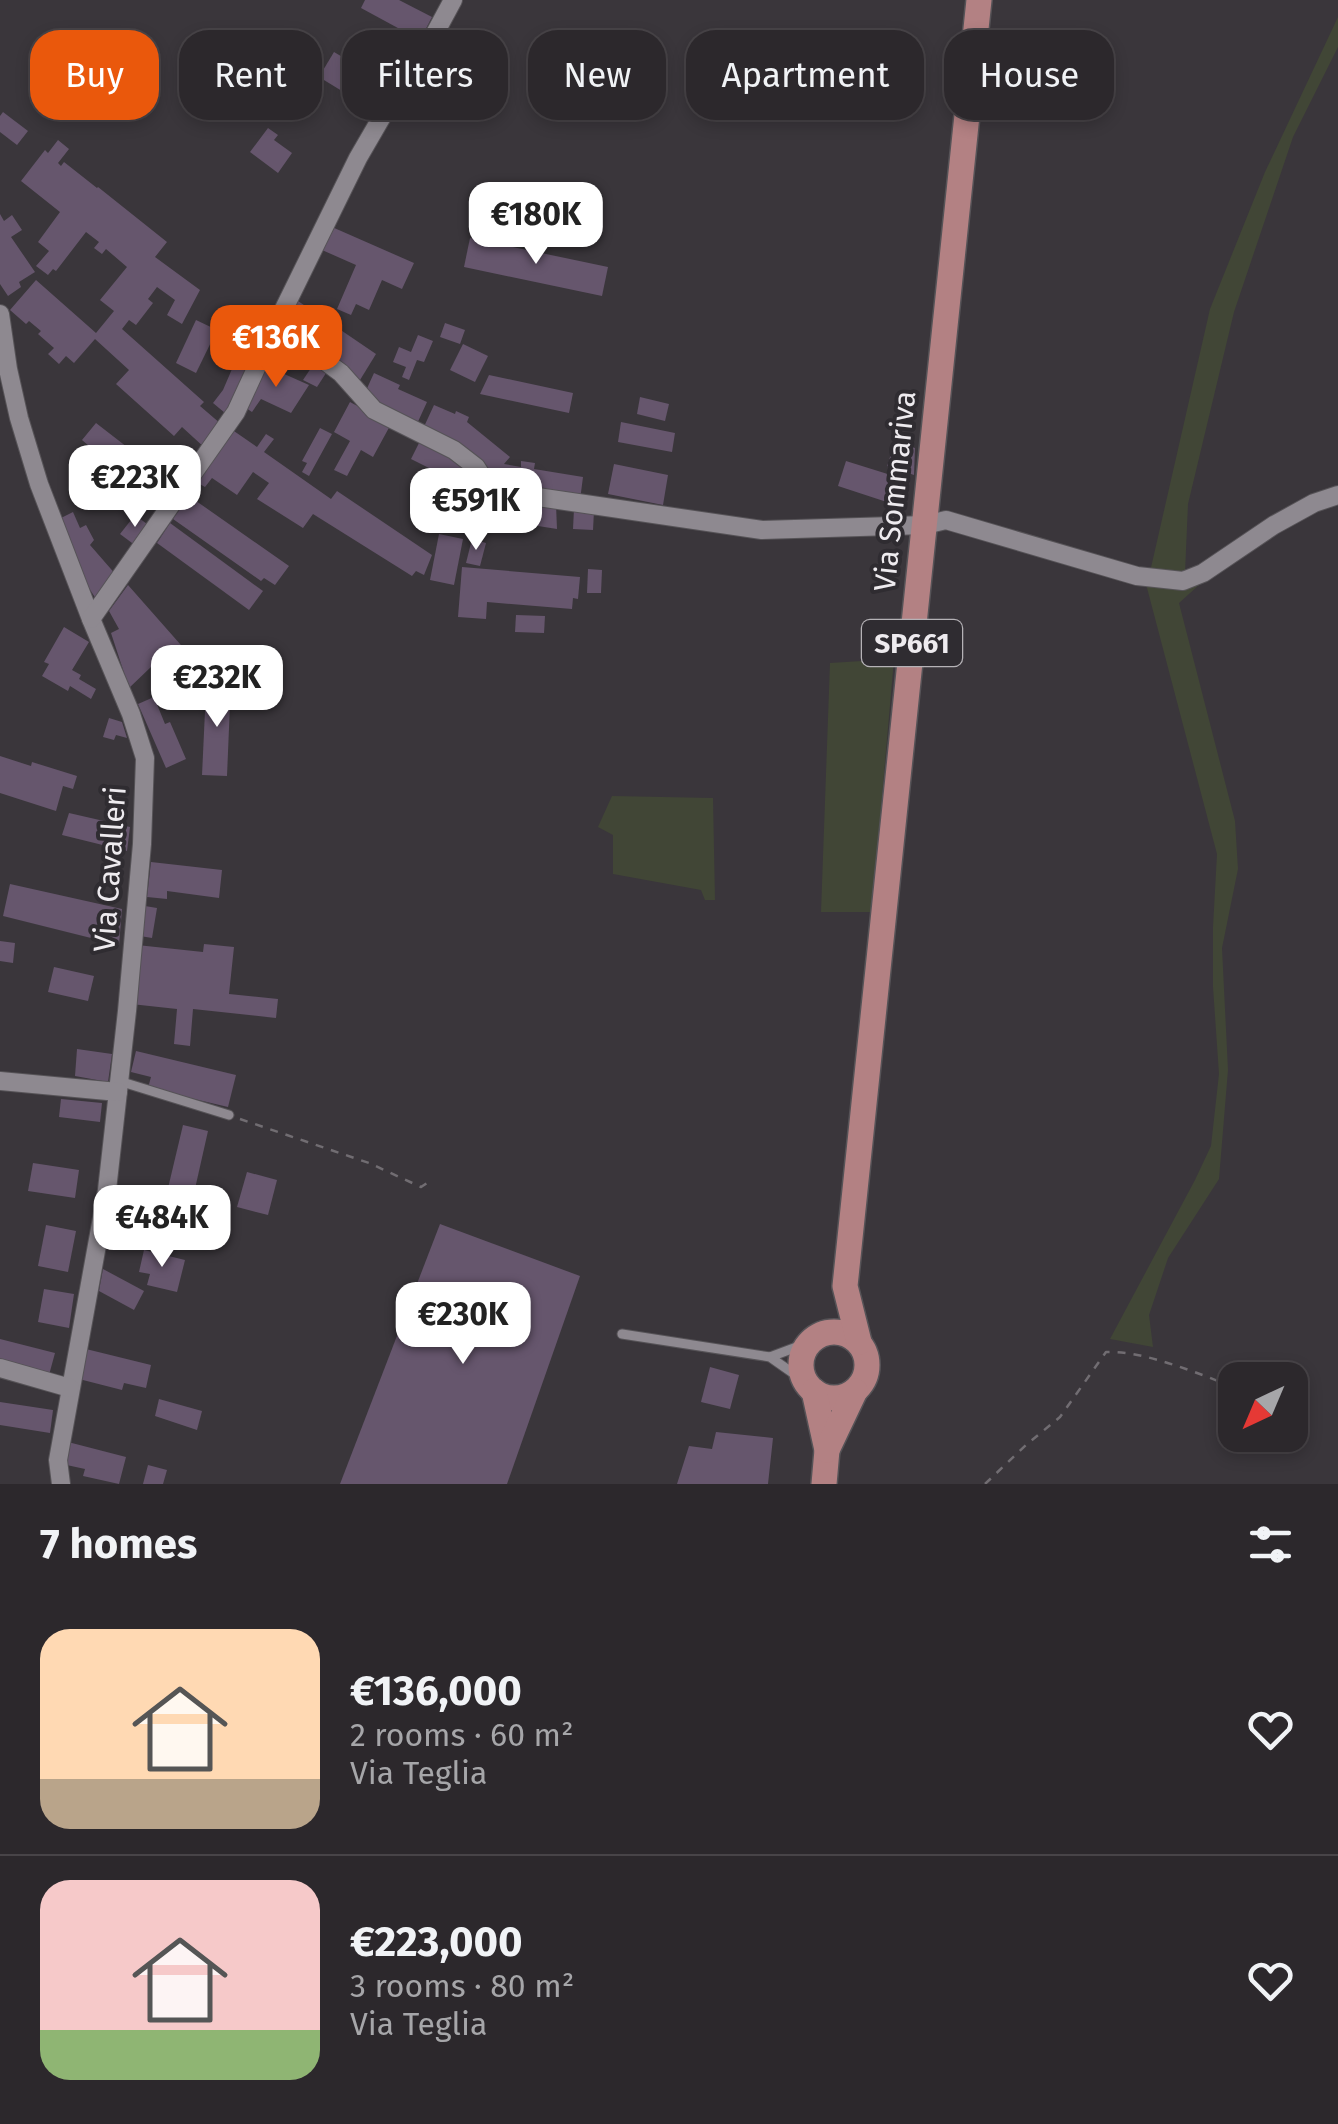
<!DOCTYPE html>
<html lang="en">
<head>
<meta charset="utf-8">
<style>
  :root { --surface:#2c282c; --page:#343034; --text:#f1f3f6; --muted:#a6a6a9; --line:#484448; --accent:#ea580c }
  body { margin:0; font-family:"Fira Sans",sans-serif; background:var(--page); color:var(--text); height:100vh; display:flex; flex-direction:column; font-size:38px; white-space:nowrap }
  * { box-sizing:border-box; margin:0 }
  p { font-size:32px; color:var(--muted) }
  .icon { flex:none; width:55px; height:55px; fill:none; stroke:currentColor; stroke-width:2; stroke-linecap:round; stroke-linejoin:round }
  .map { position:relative; height:1484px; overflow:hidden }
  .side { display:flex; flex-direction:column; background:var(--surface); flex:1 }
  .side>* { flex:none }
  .guide { position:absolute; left:30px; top:30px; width:1280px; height:90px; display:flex; gap:20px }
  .needle { width:65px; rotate:224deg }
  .tools { position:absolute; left:1218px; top:1362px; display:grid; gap:20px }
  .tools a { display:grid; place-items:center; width:90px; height:90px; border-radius:20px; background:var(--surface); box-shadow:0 5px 15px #0003,0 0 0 2px var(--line); font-size:50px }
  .price { position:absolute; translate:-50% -85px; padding:0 22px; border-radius:20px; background:#fff; color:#222; font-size:32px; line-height:65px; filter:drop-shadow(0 2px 5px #0008) }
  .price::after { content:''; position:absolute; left:50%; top:60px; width:30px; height:22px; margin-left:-15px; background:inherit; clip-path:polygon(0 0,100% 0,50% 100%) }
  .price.selected { background:var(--accent); color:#fff }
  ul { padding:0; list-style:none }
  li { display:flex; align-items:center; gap:30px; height:250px; padding:0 40px }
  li+li { border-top:2px solid var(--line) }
  li span { display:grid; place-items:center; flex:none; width:280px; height:200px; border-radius:30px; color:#555 }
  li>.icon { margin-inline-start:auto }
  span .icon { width:120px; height:120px; fill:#fffc; stroke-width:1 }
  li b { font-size:42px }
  h2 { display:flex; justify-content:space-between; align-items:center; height:120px; padding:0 40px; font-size:42px }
  .chip { padding:0 35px; border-radius:30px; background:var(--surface); box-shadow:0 5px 15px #0003,0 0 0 2px var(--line); font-size:35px; line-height:90px }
  .chip.selected { background:var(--accent); color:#fff }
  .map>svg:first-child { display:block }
  .green { fill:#414636 }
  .building { fill:#66566d }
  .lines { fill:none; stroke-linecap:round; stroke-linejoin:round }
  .service-casing { stroke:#565357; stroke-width:11 }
  .minor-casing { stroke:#565357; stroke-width:20 }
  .primary-casing { stroke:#565357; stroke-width:28 }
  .path { stroke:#716d72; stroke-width:2.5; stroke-dasharray:8 8; stroke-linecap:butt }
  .service { stroke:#8e8990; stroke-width:9 }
  .minor { stroke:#8e8990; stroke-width:18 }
  .primary { stroke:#b38183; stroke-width:25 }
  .labels { text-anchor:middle; stroke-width:8; stroke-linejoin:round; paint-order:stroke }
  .shield { fill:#2f2c31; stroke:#b5b2b6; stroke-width:2.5 }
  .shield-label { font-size:28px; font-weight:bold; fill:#eeebef }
  .street-label { font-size:30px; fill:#eeebef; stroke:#2f2c31 }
</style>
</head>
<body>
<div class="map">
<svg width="1338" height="1484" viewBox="0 0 1338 1484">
  <rect width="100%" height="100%" fill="#3a363b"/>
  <g class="green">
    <polygon points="1338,17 1338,47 1293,137 1234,312 1188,504 1185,573 1150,572 1210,309 1265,172"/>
    <polygon points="1220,566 1179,603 1235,821 1238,869 1222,948 1228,1070 1219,1179 1168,1258 1149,1315 1153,1347 1110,1339 1195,1180 1211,1146 1219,1074 1213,987 1213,927 1217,854 1146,584"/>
    <polygon points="894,659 872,912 821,912 830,663"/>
    <polygon points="612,796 713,798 715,900 705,900 701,890 613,874 613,835 598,827"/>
  </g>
  <g class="building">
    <polygon points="365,0 399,0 432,17 420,40 361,8"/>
    <polygon points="334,52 393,87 378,113 319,77"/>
    <polygon points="3,112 28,131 17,145 0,132 0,116"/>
    <polygon points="268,128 278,135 274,140 292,153 278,173 250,152"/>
    <polygon points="58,140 69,149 58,163 61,166 64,162 97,188 98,187 167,242 155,257 200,290 182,324 167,315 175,300 157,287 148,299 153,303 136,325 129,320 122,329 204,402 200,406 221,424 205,448 182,427 174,436 116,384 129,370 95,339 74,363 66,356 59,364 48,354 54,348 38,334 41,331 29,321 26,324 10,310 36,280 96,333 114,311 100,300 127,267 106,249 102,254 94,248 99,242 86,232 56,271 53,269 48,275 36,266 49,251 38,242 60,212 21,181 45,150 48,153"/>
    <polygon points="0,214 4,221 12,215 22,230 11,237 35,272 19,282 21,287 8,296 0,284"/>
    <polygon points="332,227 414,263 402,289 382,280 369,310 356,304 351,315 337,309 356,265 322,250"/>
    <polygon points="470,238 608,267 602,296 464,267"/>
    <polygon points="298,301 376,354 360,380 285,328"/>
    <polygon points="196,320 217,330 196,373 176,363"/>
    <polygon points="445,323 465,330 460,344 440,337"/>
    <polygon points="239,334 261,344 238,397 225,413 213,403 223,390 232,369 225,366"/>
    <polygon points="278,335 304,351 297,362 273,347"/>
    <polygon points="418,335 433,341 424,362 417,360 409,380 402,377 406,367 393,362 399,347 411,352"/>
    <polygon points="463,344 488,356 475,382 450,370"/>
    <polygon points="317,359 330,367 317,387 303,380"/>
    <polygon points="264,365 309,385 291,413 261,399 252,412 243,406"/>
    <polygon points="374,373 400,385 398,389 427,402 416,426 364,395"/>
    <polygon points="489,375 573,393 569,413 480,394"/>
    <polygon points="640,397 669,404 665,421 637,414"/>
    <polygon points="350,402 391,424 373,457 361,450 347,476 334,470 350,441 334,432"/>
    <polygon points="434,405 455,414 456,411 469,417 467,422 510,457 504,464 521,467 521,461 535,463 534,469 583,477 580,500 498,487 422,431"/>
    <polygon points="621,422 675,433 672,452 618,442"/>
    <polygon points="96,423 180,488 161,512 128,486 124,491 82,455 89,446 82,440"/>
    <polygon points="320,428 332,434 309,476 302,472 307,463 302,461"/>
    <polygon points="231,429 257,447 266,434 274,439 264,452 331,499 337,491 432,555 424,575 416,571 412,576 313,514 303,528 257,499 269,483 253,472 237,495 212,478 205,487 194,481"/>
    <polygon points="420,441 470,468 474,478 470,500 435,475 437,472 411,459"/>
    <polygon points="895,442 915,448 914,475 887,466"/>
    <polygon points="846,461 910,481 902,507 838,486"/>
    <polygon points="614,464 668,475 663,505 608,494"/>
    <polygon points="479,492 556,505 557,529 476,516"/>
    <polygon points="189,496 289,566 275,585 264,578 261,581 173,519"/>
    <polygon points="574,509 594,511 593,530 573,529"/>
    <polygon points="73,512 80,528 86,525 94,540 90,545 117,576 98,602 78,571 82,569 59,519"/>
    <polygon points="135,515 151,527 136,546 120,534"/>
    <polygon points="170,523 263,591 249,610 157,543"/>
    <polygon points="439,534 463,539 454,585 430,580"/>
    <polygon points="472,539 486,543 480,566 466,563"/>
    <polygon points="462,567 580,577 578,599 573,598 572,609 487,602 486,619 458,617"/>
    <polygon points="588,569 602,570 601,593 587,593"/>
    <polygon points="128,585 210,678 176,707 162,691 168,686 151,667 129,688 111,633 119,629 109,611"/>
    <polygon points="516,615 545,616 544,633 515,632"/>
    <polygon points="64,627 89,642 72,670 81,675 79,679 96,689 91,699 70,686 68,691 42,676 49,664 44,662"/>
    <polygon points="231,680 227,776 202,775 206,690"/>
    <polygon points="154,697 165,724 170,722 186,759 166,768 138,704"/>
    <polygon points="109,718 122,722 127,738 116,735 114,740 103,737"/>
    <polygon points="0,756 31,766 32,762 77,776 73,789 63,786 56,811 0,793"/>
    <polygon points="69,813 130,827 127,851 62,835"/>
    <polygon points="151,862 222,870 219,898 167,891 167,899 147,897"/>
    <polygon points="10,884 122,909 119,945 3,916"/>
    <polygon points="145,906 157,908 152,938 140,936"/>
    <polygon points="0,941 15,943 13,963 0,961"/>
    <polygon points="204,944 234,947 229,994 278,999 276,1018 193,1009 190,1046 174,1044 177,1009 131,1004 137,945 203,952"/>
    <polygon points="54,967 94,976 88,1001 48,992"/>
    <polygon points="77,1049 112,1054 108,1082 75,1076"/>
    <polygon points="136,1051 236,1075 228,1107 148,1088 151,1077 131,1072"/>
    <polygon points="61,1099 102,1103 100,1122 59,1117"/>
    <polygon points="183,1125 208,1131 190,1211 164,1205"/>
    <polygon points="33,1163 79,1170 75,1198 28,1191"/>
    <polygon points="247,1172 277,1180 268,1215 237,1207"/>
    <polygon points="440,1224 580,1276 507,1484 340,1484"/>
    <polygon points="46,1225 76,1231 68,1272 38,1266"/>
    <polygon points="144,1250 185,1260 177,1292 147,1285 150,1274 139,1272"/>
    <polygon points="103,1269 144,1291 134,1310 99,1291"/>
    <polygon points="44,1289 74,1294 69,1328 38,1322"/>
    <polygon points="0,1339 55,1353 49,1375 0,1363"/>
    <polygon points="86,1349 151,1365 146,1388 124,1383 122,1390 79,1379"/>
    <polygon points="710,1367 739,1375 730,1409 701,1402"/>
    <polygon points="159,1399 202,1411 197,1430 155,1416"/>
    <polygon points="0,1402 53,1410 50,1433 0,1425"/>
    <polygon points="716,1432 773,1438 768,1484 677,1484 689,1446 712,1449"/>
    <polygon points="68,1442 126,1457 119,1484 83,1476 85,1469 62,1464"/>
    <polygon points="148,1465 167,1470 163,1484 143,1484"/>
  </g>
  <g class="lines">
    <defs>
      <g id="service">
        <polyline points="119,1081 229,1115"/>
        <polyline points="622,1334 770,1357 807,1383"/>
        <polyline points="770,1357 810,1342"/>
      </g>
      <g id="minor">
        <polyline points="0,314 8,369 19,418 39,484 91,619 131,714 145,758 142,844 127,1011 107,1190 58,1460 61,1484"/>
        <polyline points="276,325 341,373 374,410 454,450 476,467 485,481 497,491 762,530 925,525 946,520 1137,576 1183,581 1203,573 1274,525 1314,503 1338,495"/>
        <polyline points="91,619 236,412 276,325 358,158 398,89 426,50 453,0"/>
        <polyline points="0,1081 118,1092"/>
        <polyline points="0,1368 70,1388"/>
      </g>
      <g id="primary">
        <circle cx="834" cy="1365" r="33"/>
        <polyline points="859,1342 845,1286 979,0"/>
        <polyline points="814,1391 827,1450 824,1484"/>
        <polyline points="827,1450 855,1391"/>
      </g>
    </defs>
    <use href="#service" class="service-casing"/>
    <use href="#minor" class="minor-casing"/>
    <use href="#primary" class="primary-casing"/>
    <g class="path">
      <polyline points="240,1119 369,1163 421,1187 433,1179"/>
      <path d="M985,1484L1026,1445L1060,1417L1106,1352C1142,1350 1201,1374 1235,1388"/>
    </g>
    <use href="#service" class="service"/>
    <use href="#minor" class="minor"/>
    <use href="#primary" class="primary"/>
  </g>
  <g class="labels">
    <rect class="shield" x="862" y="620" width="100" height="46" rx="8"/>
    <g class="shield-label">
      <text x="912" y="653">SP661</text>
    </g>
    <g class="street-label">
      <text transform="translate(895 491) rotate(-84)" y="10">Via Sommariva</text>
      <text transform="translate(110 869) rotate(-86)" y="10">Via Cavalleri</text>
    </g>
  </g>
</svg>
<div class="tools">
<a><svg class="needle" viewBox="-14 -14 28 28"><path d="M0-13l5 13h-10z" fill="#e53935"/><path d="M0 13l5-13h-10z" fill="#a6a6a9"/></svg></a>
</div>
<b class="price" style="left:536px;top:267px">€180K</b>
<b class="price selected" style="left:276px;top:390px">€136K</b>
<b class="price" style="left:135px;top:530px">€223K</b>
<b class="price" style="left:476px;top:553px">€591K</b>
<b class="price" style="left:217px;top:730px">€232K</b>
<b class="price" style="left:162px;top:1270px">€484K</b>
<b class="price" style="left:463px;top:1367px">€230K</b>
<div class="guide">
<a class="chip selected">Buy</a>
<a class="chip">Rent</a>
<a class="chip">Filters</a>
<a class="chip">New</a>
<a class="chip">Apartment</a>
<a class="chip">House</a>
</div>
</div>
<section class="side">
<h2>7 homes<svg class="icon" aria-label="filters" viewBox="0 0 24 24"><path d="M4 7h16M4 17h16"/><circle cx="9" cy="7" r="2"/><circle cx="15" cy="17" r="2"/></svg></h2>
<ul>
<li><span style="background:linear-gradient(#ffd9b3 75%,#b9a48a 0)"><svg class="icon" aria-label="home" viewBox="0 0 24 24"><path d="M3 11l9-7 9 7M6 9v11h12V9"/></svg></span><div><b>€136,000</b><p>2 rooms · 60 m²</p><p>Via Teglia</p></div><svg class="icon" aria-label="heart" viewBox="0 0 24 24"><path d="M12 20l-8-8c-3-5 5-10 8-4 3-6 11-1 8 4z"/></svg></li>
<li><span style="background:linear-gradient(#f6c9c9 75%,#8fb573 0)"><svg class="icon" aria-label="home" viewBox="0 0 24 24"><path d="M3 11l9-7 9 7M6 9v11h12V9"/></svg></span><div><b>€223,000</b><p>3 rooms · 80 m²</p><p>Via Teglia</p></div><svg class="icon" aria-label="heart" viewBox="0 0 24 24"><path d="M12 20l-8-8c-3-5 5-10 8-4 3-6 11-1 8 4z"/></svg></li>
</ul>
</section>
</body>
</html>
